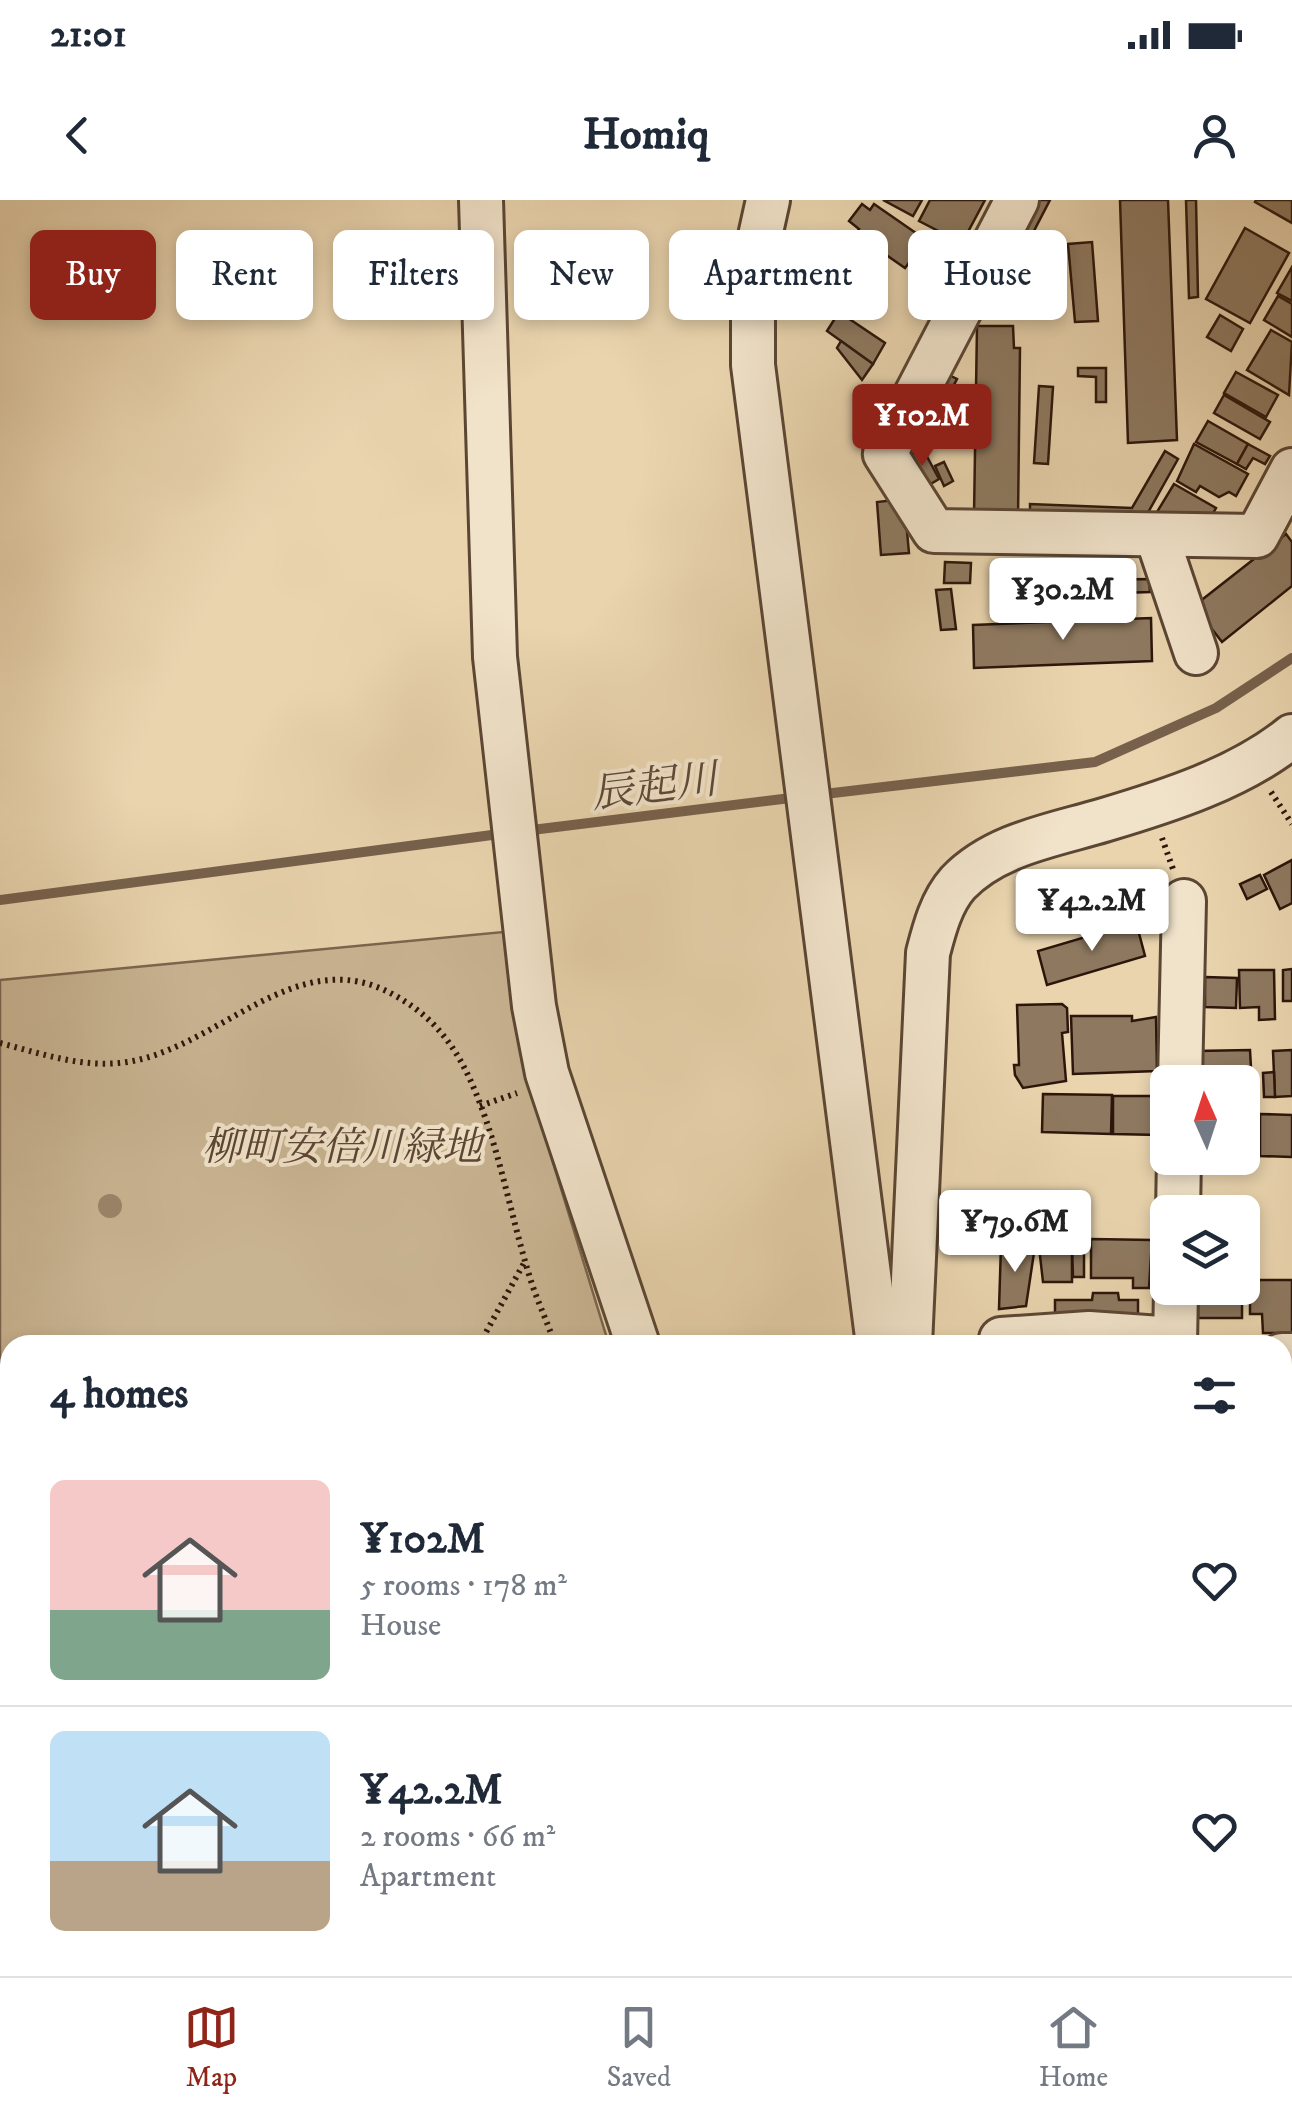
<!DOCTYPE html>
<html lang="en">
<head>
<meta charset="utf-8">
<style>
  :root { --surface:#fff; --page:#f6f6f7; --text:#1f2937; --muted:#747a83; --line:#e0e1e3; --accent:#8f2418 }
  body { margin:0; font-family:"IM FELL DW Pica","Noto Serif JP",serif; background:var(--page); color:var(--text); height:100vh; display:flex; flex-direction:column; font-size:38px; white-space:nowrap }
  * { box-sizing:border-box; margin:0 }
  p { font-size:32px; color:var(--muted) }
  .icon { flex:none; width:55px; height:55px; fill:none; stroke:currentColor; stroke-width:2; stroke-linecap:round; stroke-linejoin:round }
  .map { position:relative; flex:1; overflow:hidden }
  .side { position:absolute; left:0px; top:1135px; width:1292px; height:642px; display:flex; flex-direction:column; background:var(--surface); border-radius:30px 30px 0 0; box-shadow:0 5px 15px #0003 }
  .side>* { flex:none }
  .top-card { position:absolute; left:30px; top:30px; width:1232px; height:90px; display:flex; gap:20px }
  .needle { width:65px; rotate:357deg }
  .controls { position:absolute; left:1150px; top:865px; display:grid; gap:20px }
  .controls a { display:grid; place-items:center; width:110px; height:110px; border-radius:15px; background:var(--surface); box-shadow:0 5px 15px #0003; font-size:50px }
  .price { position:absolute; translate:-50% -85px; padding:0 22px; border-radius:10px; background:#fff; color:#222; font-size:32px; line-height:65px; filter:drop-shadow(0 2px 5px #0008) }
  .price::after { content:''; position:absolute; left:50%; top:60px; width:30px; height:22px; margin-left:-15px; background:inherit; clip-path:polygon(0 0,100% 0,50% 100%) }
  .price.active { background:var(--accent); color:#fff }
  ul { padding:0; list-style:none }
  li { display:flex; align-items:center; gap:30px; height:250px; padding:0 50px }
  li+li { border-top:2px solid var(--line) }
  li span { display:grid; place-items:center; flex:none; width:280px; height:200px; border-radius:15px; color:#555 }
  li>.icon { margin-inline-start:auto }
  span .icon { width:120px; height:120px; fill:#fffc; stroke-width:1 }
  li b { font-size:42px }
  h2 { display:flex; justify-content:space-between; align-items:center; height:120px; padding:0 50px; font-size:42px }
  .tag { padding:0 35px; border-radius:15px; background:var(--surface); box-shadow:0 5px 15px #0003; font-size:35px; line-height:90px }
  .tag.active { background:var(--accent); color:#fff }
  .status { display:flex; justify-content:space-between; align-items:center; height:70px; padding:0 50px; background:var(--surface); direction:ltr }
  .status svg { height:28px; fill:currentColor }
  header { display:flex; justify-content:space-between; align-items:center; height:130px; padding:0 50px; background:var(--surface); font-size:45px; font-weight:700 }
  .tab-bar { display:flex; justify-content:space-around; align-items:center; height:140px; border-top:2px solid var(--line); background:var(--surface); font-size:28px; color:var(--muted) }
  .tab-bar a { display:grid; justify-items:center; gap:5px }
  .tab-bar .active { color:var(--accent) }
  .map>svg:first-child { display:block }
  .green { fill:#c9b492; stroke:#7a654e; stroke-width:2.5 }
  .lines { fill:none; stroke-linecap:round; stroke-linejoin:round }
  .stream { stroke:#77614c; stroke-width:10 }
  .building { fill:#8e7960; stroke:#2c160b; stroke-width:2.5 }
  .minor-casing { stroke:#5b4634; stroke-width:48 }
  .path { stroke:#2c160b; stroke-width:6; stroke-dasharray:2.5 5; stroke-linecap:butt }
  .minor { stroke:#f1e3ca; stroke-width:42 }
  .tree { fill:#9b856b }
  .labels { text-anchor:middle; stroke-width:8; stroke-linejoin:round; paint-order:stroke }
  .park-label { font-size:40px; font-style:italic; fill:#5b4534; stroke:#f1e3ca }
  .water-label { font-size:42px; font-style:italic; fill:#5e4836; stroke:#f1e3ca }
</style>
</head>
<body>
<div class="status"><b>21:01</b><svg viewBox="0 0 49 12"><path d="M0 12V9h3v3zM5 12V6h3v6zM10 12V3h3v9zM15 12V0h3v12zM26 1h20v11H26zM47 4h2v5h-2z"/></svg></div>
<header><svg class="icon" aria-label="back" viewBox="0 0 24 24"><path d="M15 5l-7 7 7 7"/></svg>Homiq<svg class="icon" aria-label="person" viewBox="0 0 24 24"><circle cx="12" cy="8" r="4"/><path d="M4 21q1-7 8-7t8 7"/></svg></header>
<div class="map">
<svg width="1292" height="1776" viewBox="0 0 1292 1776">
  <rect width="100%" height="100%" fill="#e9d4ae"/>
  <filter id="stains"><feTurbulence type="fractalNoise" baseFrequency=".002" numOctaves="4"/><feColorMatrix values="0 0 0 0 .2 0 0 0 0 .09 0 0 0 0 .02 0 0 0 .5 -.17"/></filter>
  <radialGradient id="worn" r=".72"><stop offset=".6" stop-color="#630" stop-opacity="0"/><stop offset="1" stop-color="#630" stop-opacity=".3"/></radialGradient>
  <polygon class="green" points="503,732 539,917 609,1145 10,1145 10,1768 679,1768 679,1776 0,1776 0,780"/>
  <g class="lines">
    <g class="stream">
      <polyline points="816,595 1095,562 1216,508 1292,458"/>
      <polyline points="524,631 799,597"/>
      <polyline points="0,700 507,633"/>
    </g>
  </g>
  <g class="building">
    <polygon points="883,0 922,0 913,16"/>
    <polygon points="930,0 985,0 962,43 919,21"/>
    <polygon points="1033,0 1050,0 996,104 982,97"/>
    <polygon points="1120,0 1168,0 1177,240 1128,243"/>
    <polygon points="1186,0 1196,0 1198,97 1189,98"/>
    <polygon points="1256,0 1292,0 1292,23 1255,2"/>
    <polygon points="862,4 870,10 874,4 926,40 905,68 856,34 859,29 849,21"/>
    <polygon points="1245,28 1289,53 1250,123 1206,99"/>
    <polygon points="1092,42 1098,121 1075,122 1068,44"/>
    <polygon points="1060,49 1063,110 1051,111 1049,50"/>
    <polygon points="931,66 950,77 941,92 922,81"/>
    <polygon points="1292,67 1292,101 1277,93"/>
    <polygon points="1278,96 1292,104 1292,137 1264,120"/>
    <polygon points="839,112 885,143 873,164 827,131"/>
    <polygon points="1220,115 1243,129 1231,151 1207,137"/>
    <polygon points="977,126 1013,126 1014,148 1020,148 1018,318 974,316"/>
    <polygon points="1271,130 1292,142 1289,195 1247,170"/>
    <polygon points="841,141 873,164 862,180 837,148"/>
    <polygon points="1078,168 1106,168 1106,202 1096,202 1096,177 1078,176"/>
    <polygon points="943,172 957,179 921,248 907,241"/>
    <polygon points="1236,172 1278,195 1266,217 1224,193"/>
    <polygon points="1039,186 1053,187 1048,264 1034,263"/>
    <polygon points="1224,195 1270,222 1260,239 1214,213"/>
    <polygon points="1208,221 1248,244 1237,264 1196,242"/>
    <polygon points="1194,244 1248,274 1236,296 1229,292 1219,297 1200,286 1196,292 1177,281"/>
    <polygon points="1248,244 1270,256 1265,264 1253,258 1246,269 1237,264"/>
    <polygon points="923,249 939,279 922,289 906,257"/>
    <polygon points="1165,251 1178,259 1141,325 1030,322 1030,304 1132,308"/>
    <polygon points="944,262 953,281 944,286 935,266"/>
    <polygon points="1174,284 1216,308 1208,323 1194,333 1157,312"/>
    <polygon points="904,299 909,353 881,355 877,302"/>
    <polygon points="1286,334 1292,342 1292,386 1222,442 1194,406"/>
    <polygon points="945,362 971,363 970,383 944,383"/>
    <polygon points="1083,379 1083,391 1021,392 1021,380"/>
    <polygon points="1149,379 1150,392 1089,394 1088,380"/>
    <polygon points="951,389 956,429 941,430 936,390"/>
    <polygon points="1151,418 1152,461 974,468 973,425"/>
    <polygon points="1292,660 1292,703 1280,709 1264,675"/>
    <polygon points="1260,675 1267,689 1247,699 1240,684"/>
    <polygon points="1136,722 1145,756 1047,785 1038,751"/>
    <polygon points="1292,769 1292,801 1283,801 1283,770"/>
    <polygon points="1239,770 1274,770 1275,819 1259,820 1259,807 1240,808"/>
    <polygon points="1205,777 1237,778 1236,808 1205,807"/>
    <polygon points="1062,804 1067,808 1068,832 1062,833 1066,881 1023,888 1015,875 1014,865 1019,865 1017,805"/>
    <polygon points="1071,816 1132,816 1132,821 1156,817 1157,871 1073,874"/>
    <polygon points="1250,850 1252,886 1196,882 1196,851"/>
    <polygon points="1292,850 1292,896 1275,897 1273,851"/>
    <polygon points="1274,872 1275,897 1264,897 1263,873"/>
    <polygon points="1043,894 1112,895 1111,934 1042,932"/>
    <polygon points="1113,896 1161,896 1160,935 1113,934"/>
    <polygon points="1260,914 1292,915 1292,957 1260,956"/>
    <polygon points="1091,1039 1152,1040 1149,1088 1133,1088 1133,1078 1091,1078"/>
    <polygon points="1047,1043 1072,1044 1072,1082 1043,1082 1039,1047"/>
    <polygon points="1072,1044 1084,1044 1084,1077 1073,1077"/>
    <polygon points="1001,1045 1035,1046 1026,1106 999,1109"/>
    <polygon points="1250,1080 1292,1080 1292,1133 1263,1133 1262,1114 1250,1114"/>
    <rect x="1198" y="1088" width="44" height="30"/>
    <polygon points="1093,1093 1118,1093 1119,1100 1138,1100 1138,1120 1055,1123 1055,1100 1092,1100"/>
    <rect x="1282" y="1172" width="10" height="47"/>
    <polygon points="1292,1267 1292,1306 1284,1306 1285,1276"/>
    <polygon points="1282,1319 1292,1320 1292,1378 1282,1377"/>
    <rect x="1282" y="1478" width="9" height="202"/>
    <polygon points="1282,1728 1292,1729 1292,1776 1264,1776 1264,1768 1282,1768"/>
    <polygon points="980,1768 1054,1768 1054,1776 979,1776"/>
    <rect x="1095" y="1768" width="75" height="8"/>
    <polygon points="1209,1768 1260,1768 1260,1776 1209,1775"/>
  </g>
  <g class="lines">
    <defs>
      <g id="minor">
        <polyline points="481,0 495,457 534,806 547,873 638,1145"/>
        <polyline points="768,0 753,68 753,165 878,1145"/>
        <polyline points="1017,0 885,254 934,331 1257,336 1292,270"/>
        <polyline points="1157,337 1196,453"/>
        <polyline points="1180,882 1184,701"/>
        <polyline points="1178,1012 1179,958"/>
        <polyline points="1001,1139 1089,1133 1175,1139"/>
        <path d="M910,1145L928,753C934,730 941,702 958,683C995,644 1054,635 1104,620C1168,601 1240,578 1292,536"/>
        <polyline points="1175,1145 1176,1088"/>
        <polyline points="1282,1155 1292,1155"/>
        <polyline points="1282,1392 1292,1392"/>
        <polyline points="1282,1709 1292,1709"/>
        <polyline points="1188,1768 1188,1776"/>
        <polyline points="712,1776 712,1768"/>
        <polyline points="896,1776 896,1768"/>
      </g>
    </defs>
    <use href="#minor" class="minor-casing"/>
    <g class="path">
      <polyline points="1271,592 1292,624"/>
      <polyline points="1162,638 1173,669"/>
      <path d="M0,843C39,853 79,867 119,863C216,854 294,739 394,795C427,813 449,837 466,871C498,936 509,1012 531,1081C538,1103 548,1123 555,1145"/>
      <polyline points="480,906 517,893"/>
      <polyline points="479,1145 524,1063"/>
      <polyline points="164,1768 182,1776"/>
      <polyline points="624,1768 624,1776"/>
      <polyline points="99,1776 115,1768"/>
    </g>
    <use href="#minor" class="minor"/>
  </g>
  <circle class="tree" cx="110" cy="1006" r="12"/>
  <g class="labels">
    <g class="park-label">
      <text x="342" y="960">柳町安倍川緑地</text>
    </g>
    <g class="water-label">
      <text transform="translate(654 585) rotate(-7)" y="15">辰起川</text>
    </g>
  </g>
  <rect width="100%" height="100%" filter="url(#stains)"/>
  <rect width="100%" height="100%" fill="url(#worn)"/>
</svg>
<div class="controls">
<a><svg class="needle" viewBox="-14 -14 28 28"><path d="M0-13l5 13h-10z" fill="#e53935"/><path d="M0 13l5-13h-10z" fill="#747a83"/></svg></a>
<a><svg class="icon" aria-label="layers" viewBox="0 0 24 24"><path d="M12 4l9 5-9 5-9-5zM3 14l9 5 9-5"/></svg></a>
</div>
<b class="price active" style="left:922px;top:269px">¥102M</b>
<b class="price" style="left:1063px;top:443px">¥30.2M</b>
<b class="price" style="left:1092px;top:754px">¥42.2M</b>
<b class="price" style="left:1015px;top:1075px">¥79.6M</b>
<div class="top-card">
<a class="tag active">Buy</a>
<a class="tag">Rent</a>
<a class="tag">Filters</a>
<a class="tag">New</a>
<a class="tag">Apartment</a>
<a class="tag">House</a>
</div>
<section class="side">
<h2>4 homes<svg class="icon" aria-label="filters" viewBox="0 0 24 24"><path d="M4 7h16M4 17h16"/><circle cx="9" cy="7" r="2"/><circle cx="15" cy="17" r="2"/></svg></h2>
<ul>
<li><span style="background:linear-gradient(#f6c9c9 65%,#7fa58c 0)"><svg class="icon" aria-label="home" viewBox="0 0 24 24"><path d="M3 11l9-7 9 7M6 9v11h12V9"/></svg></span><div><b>¥102M</b><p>5 rooms · 178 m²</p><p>House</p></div><svg class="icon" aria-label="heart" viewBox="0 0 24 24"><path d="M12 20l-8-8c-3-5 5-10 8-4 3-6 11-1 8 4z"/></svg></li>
<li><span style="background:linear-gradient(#bfe0f5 65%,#b9a48a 0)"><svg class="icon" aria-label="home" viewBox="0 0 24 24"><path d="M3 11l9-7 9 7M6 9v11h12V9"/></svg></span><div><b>¥42.2M</b><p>2 rooms · 66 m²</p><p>Apartment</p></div><svg class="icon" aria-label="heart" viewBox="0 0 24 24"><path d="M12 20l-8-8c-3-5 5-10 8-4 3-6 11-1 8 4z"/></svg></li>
</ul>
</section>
</div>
<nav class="tab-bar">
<a class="active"><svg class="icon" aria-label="map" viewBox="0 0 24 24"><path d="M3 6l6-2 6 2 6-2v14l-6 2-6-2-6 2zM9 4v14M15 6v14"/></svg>Map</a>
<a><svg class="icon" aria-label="saved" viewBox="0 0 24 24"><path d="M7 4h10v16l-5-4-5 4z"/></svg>Saved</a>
<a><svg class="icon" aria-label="home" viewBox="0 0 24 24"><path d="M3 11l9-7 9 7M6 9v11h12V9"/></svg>Home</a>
</nav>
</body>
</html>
